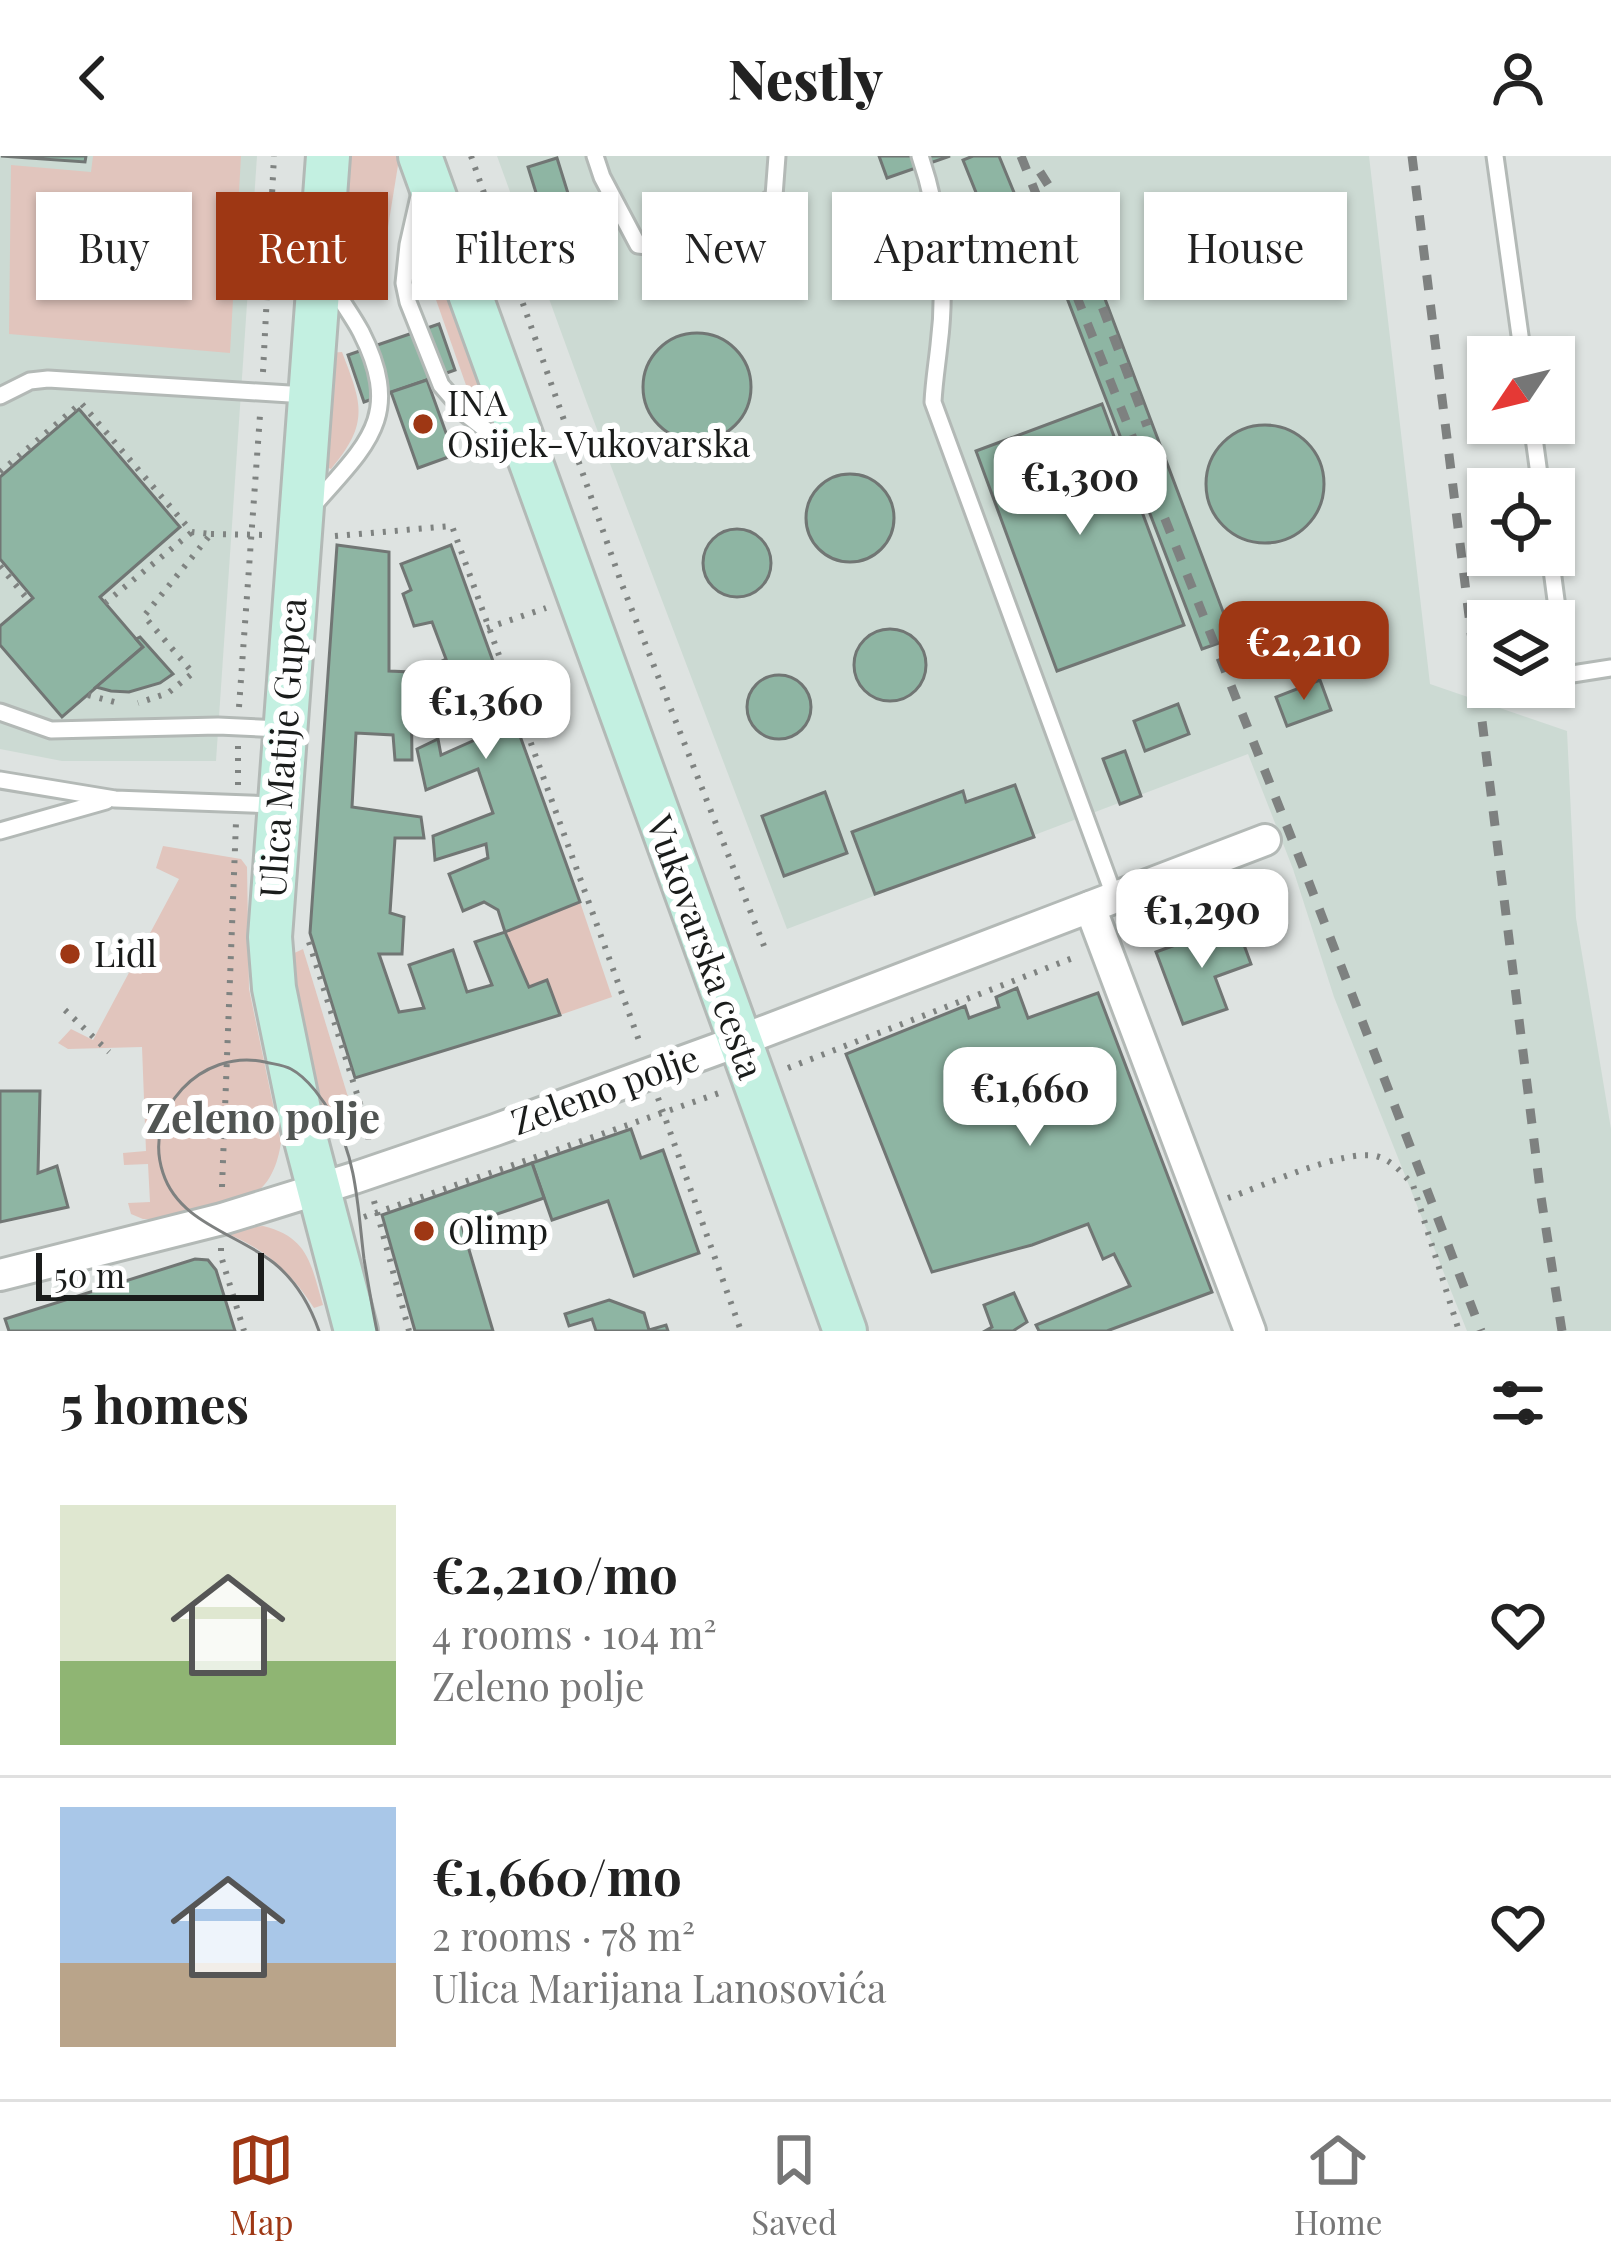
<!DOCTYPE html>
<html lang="en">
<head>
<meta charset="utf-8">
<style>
  :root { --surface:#fff; --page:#f6f6f6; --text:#222; --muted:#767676; --line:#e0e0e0; --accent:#9e3714 }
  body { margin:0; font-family:"Playfair Display",serif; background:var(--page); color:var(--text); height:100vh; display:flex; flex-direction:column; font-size:45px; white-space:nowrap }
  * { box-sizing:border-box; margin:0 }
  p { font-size:39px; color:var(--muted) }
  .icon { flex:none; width:66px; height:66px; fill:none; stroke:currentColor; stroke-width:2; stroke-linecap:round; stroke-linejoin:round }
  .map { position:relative; height:1175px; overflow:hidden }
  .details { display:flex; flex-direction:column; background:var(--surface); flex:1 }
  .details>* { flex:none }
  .guide { position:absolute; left:36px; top:36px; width:1539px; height:108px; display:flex; gap:24px }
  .needle { width:78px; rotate:235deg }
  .controls { position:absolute; left:1467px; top:180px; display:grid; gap:24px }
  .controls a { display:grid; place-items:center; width:108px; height:108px; border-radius:0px; background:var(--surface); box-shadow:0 3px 9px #0004; font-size:60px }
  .scale { position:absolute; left:36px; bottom:30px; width:228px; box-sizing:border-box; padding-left:12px; border:6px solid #1a1c1b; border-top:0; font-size:33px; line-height:42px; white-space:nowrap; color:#1a1c1b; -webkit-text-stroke:9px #fff; paint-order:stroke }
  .price { position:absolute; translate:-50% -102px; padding:0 27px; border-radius:24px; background:#fff; color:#222; font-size:39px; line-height:78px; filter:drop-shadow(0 3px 6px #0008) }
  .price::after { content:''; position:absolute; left:50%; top:72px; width:36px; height:27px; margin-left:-18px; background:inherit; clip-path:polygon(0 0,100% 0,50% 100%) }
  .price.current { background:var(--accent); color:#fff }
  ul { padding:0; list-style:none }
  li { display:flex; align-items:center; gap:36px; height:300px; padding:0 60px }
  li+li { border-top:3px solid var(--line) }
  li span { display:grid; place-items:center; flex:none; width:336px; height:240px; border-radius:0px; color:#555 }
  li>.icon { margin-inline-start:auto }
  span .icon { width:144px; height:144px; fill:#fffc; stroke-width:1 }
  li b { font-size:51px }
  h2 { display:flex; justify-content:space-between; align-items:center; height:144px; padding:0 60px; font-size:51px }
  .chip { padding:0 42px; border-radius:0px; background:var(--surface); box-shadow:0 3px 9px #0004; font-size:42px; line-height:108px }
  .chip.current { background:var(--accent); color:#fff }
  header { display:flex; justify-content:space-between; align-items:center; height:156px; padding:0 60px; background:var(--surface); font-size:54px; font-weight:800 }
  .menu { display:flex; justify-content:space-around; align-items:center; height:168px; border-top:3px solid var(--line); background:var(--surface); font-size:33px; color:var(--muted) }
  .menu a { display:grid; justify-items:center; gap:6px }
  .menu .current { color:var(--accent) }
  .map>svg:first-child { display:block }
  .built { fill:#ccdad3 }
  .green { fill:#e1c5bd }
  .building { fill:#8eb5a3; stroke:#717674; stroke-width:3 }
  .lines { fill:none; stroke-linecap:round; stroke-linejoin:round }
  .lane-casing { stroke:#b3b9b6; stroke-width:21 }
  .street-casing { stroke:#b3b9b6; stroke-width:36 }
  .secondary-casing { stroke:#b3b9b6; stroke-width:48 }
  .path { stroke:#7f8381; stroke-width:6; stroke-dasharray:3 9; stroke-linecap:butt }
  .lane { stroke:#fff; stroke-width:15 }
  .street { stroke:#fff; stroke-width:30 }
  .secondary { stroke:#c3f0e1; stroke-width:42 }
  .tram { stroke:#7e8180; stroke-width:3 }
  .rail { stroke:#7e8180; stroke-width:9; stroke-dasharray:15 15; stroke-linecap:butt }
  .poi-dot { fill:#9e3714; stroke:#fff; stroke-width:4.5 }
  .labels { text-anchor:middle; stroke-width:12; stroke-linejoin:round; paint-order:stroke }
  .poi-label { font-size:36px; fill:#1a1c1b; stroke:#fff; text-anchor:start }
  .street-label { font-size:36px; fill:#1a1c1b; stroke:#fff }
  .quarter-label { font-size:42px; font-weight:bold; fill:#515553; stroke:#fff }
</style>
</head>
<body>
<header><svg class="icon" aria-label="back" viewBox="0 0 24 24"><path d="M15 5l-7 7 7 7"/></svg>Nestly<svg class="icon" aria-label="person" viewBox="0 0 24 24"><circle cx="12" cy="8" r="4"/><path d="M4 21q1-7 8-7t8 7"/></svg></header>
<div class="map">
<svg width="1611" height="1175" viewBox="0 0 1611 1175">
  <rect width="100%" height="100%" fill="#dee3e1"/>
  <g class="built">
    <polygon points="0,0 257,0 216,605 62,605 0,593"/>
    <polygon points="497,0 1369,0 1430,528 1567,575 1576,762 1611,973 1611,1175 1467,1175 1334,841 1293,713 1248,598 787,773 587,247"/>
  </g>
  <g class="green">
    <polygon points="93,0 241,0 230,197 9,178 11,9 91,16"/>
    <polygon points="343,0 398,0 399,3 384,96 350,107 342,72"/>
    <polygon points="440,115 480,227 472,234 467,232 428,121"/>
    <path d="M342,196C362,248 370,267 331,313L321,309L329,197Z"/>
    <path d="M163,690L241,703L247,711L249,833L281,987C277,1010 270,1030 248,1042L156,1063H143L131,1058L128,1047L150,1046L148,1008L124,1009L123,997L146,995L142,891L68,893L58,887L71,873L93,884L179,723L156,712Z"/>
    <polygon points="580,746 612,841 560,859 547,825 529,831 505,776"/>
    <polygon points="303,793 359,977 339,983 320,969 315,960 290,799"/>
    <path d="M263,1070C309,1081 311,1109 323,1149L314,1152C292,1118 268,1095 230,1079L229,1073Z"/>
  </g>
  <g class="building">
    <polygon points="1,0 86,0 85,6"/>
    <polygon points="879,0 950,0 887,22"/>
    <polygon points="973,0 999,0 1036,90 1007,102 1012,115 982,128 969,95 995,84 963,4"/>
    <polygon points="557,2 571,47 542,56 528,11"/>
    <polygon points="1085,90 1233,482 1202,493 1052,103"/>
    <polygon points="439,168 455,214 364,246 348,199"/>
    <circle cx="697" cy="231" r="54"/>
    <polygon points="427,224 454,299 418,312 391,236"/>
    <polygon points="1102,248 1184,469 1057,515 976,295"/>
    <polygon points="79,253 180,371 100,441 143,491 62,561 0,489 0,470 33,442 0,403 0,321"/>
    <circle cx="1265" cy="328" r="59"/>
    <circle cx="850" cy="362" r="44"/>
    <circle cx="737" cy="407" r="34"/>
    <polygon points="337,389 389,396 389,515 411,516 412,604 395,604 393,579 356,577 352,651 421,661 424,682 395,682 390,757 404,761 402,798 379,798 399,856 424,852 409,809 453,794 467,836 492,829 475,786 505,776 529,831 547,824 560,859 355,922 310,777"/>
    <polygon points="451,389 580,746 505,776 498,754 484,746 463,755 449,718 488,702 486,688 435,704 433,680 493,657 478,613 426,634 417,593 438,583 441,599 477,583 458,521 423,537 417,517 446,503 432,466 414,470 403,438 411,434 401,408"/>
    <circle cx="890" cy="509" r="36"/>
    <polygon points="140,481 173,518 160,527 129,536 111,535 96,531 143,491 136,483"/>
    <circle cx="779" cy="551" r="32"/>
    <polygon points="1320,524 1331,554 1287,570 1276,541"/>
    <polygon points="1178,548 1189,578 1145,595 1134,565"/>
    <polygon points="1125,595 1141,640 1120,648 1103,603"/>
    <polygon points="1015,629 1034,681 875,738 852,676 963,635 966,646"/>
    <polygon points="825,636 847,697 784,720 762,660"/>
    <polygon points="1236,767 1251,808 1215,821 1227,853 1183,868 1156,796"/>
    <polygon points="1017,832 1028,862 1098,837 1212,1136 1107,1175 1039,1175 1036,1169 1130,1130 1114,1098 1103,1103 1088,1068 1032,1089 932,1116 846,898 965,850 969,862 999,851 996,841"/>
    <polygon points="0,935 40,935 38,1017 57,1010 68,1051 0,1066"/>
    <polygon points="631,973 641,1002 663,994 699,1097 634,1120 608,1045 552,1064 532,1007"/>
    <polygon points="532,1007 544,1042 462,1070 493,1175 415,1175 382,1059"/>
    <polygon points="195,1103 208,1104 216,1114 235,1175 9,1175 5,1163"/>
    <polygon points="1014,1137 1027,1166 1013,1175 985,1175 992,1171 984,1149"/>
    <polygon points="609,1144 644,1157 649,1174 666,1169 668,1175 596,1175 592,1163 569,1170 565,1158"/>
  </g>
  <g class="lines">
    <defs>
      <g id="lane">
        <polyline points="595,0 602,21 638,89 675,93 737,67 774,40 777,0"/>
        <path d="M920,0C940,58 947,127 939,189C937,208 934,226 933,246L1115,742"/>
        <polyline points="1495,0 1523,201"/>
        <polyline points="420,36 408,89 404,127 408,146 441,229 467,259 513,295"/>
        <polyline points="0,240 30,225 48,223 306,239"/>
        <polyline points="1532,267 1541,333"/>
        <path d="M313,350C366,289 404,261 361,176C352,159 340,144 331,127"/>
        <polyline points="1550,399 1566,519 1611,512"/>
        <polyline points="0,556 51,574 218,570 281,573"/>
        <polyline points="0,624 115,643 275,649"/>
        <polyline points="0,675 106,645"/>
      </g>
      <g id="street">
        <polyline points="1090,751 1250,1175"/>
        <polyline points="0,1119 222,1063 354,1022 495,974 739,885 1265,684"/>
      </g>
      <g id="secondary">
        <polyline points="328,0 270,781 274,832 303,973 356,1175"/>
        <polyline points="420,0 845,1175"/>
      </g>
    </defs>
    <use href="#lane" class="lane-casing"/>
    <use href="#street" class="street-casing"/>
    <use href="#secondary" class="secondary-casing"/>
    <g class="path">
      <polyline points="471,0 621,426 764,790"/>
      <polyline points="263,216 274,0"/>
      <polyline points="0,316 81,247 192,376 211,378 144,460 193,517 168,537 138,547"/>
      <polyline points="211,378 269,379"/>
      <polyline points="335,380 452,370 641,890"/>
      <polyline points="0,410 29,445"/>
      <polyline points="105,447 192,376"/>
      <polyline points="487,472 546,452"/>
      <polyline points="88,539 118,547"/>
      <polyline points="239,551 260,259"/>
      <polyline points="238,629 238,588"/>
      <polyline points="309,786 369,976 368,985"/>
      <polyline points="65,854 109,896"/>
      <polyline points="788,912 1078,800"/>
      <polyline points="658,942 741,1175"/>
      <polyline points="222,1031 236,666"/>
      <path d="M1228,1042C1263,1030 1343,993 1376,1000C1392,1004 1402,1017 1413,1029L1459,1175"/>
      <polyline points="374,1045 409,1175"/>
      <polyline points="364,1061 725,935"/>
      <polyline points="221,1092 221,1100 244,1175"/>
    </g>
    <use href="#lane" class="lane"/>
    <use href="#street" class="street"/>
    <use href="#secondary" class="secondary"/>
    <path class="tram" d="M319,1175C310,1149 296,1125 274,1107C238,1078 179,1067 163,1017C142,955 201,892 265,906C273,908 284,909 291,913C308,922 324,945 333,961C357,1004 358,1055 364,1103C368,1127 372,1151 377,1175"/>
    <g class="rail">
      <polyline points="1021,0 1305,716 1481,1175"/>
      <polyline points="1412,0 1541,1041 1562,1175"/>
      <polyline points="1040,16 1068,60 1147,270"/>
    </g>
  </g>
  <g class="poi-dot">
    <circle cx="423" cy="268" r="12"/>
    <circle cx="70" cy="798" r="12"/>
    <circle cx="424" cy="1075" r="12"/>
  </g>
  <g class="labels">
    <g class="poi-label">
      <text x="447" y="260">INA<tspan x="447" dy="41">Osijek-Vukovarska</tspan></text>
      <text x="94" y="811">Lidl</text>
      <text x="448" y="1088">Olimp</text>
    </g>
    <g class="street-label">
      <text transform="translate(283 592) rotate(-86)" y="13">Ulica Matije Gupca</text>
      <text transform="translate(705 791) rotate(70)" y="13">Vukovarska cesta</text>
      <text transform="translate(605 934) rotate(-20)" y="13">Zeleno polje</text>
    </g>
    <g class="quarter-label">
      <text x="263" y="977">Zeleno polje</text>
    </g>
  </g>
</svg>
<div class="controls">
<a><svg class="needle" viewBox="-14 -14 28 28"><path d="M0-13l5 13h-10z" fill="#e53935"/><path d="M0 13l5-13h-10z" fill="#767676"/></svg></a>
<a><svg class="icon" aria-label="locate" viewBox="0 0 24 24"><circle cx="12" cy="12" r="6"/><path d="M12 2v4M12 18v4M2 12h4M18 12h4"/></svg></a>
<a><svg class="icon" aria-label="layers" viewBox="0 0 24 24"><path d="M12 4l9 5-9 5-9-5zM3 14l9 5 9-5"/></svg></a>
</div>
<div class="scale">50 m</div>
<b class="price" style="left:1080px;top:382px">€1,300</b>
<b class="price current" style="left:1304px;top:547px">€2,210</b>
<b class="price" style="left:486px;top:606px">€1,360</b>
<b class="price" style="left:1202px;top:815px">€1,290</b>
<b class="price" style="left:1030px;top:993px">€1,660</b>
<div class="guide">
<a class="chip">Buy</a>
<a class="chip current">Rent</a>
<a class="chip">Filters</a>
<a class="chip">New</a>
<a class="chip">Apartment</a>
<a class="chip">House</a>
</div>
</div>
<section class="details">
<h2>5 homes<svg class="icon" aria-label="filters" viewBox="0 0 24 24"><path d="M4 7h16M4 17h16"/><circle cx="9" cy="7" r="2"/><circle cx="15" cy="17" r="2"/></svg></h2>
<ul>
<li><span style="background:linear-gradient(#dfe7d0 65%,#8fb573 0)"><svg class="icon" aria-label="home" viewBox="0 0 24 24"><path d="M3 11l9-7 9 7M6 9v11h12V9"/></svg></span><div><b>€2,210/mo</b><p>4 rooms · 104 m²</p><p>Zeleno polje</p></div><svg class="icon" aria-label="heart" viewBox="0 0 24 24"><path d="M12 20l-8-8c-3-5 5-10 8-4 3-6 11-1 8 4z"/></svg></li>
<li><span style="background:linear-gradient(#a9c7e8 65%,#b9a48a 0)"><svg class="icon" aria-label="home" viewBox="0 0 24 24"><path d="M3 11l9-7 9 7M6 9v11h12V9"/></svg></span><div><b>€1,660/mo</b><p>2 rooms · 78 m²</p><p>Ulica Marijana Lanosovića</p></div><svg class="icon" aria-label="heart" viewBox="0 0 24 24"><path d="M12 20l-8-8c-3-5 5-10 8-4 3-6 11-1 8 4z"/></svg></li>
</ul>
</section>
<nav class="menu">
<a class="current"><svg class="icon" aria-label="map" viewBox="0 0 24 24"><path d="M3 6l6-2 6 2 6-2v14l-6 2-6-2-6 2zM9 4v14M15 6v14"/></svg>Map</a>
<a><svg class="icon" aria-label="saved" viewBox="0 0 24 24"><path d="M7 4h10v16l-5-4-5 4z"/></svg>Saved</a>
<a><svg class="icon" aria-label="home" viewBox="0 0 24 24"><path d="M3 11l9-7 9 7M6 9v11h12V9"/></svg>Home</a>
</nav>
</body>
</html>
